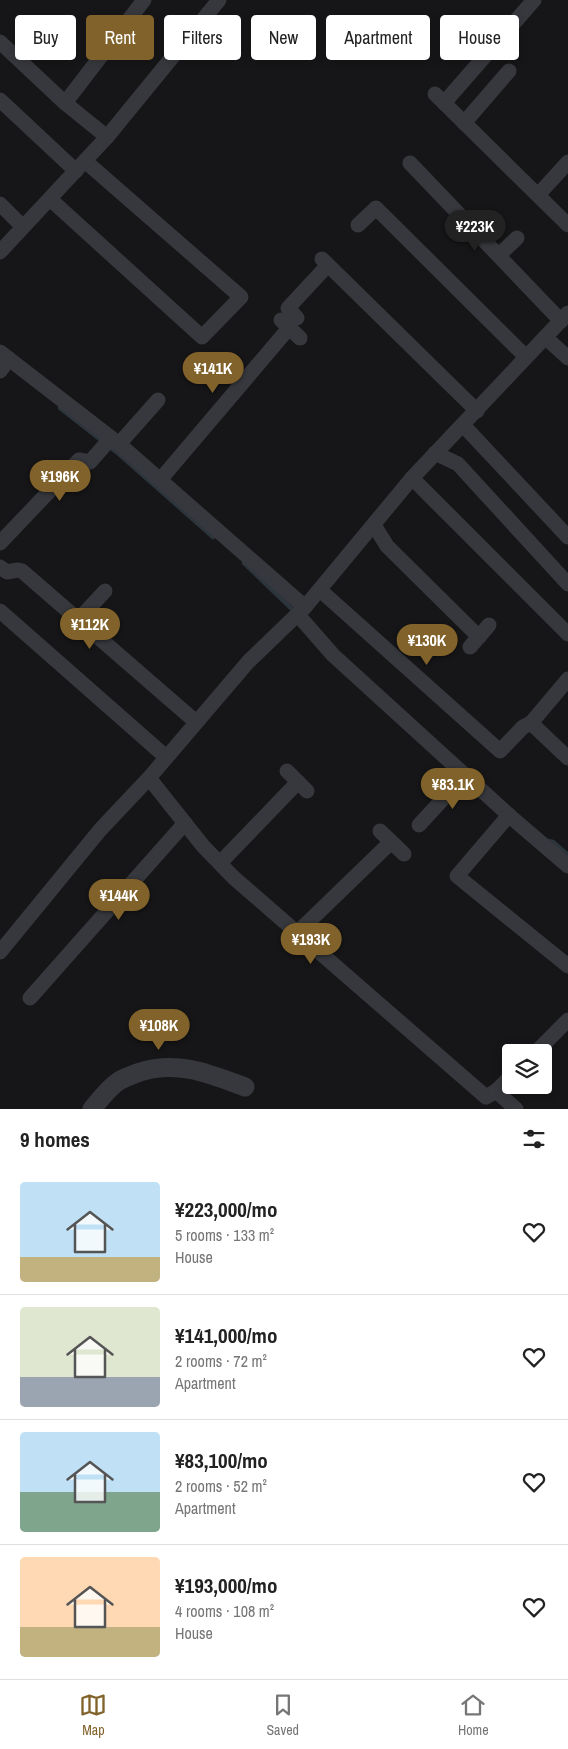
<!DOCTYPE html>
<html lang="en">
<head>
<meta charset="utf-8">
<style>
  :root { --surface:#fff; --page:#f6f6f6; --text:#222; --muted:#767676; --line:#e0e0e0; --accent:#80622a }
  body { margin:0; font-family:"Archivo Narrow",sans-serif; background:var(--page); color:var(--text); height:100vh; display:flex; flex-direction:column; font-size:19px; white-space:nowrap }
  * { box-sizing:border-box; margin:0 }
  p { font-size:16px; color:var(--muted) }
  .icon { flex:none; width:28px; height:28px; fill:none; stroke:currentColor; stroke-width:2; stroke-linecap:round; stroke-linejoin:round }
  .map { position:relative; height:1109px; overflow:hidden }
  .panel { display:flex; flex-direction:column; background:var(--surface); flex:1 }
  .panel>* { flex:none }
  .banner { position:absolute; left:15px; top:15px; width:539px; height:45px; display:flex; gap:10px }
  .tools { position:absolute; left:502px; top:1044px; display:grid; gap:10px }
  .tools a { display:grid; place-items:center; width:50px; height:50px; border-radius:5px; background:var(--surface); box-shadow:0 2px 8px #0003; font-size:25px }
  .price { position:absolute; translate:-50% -42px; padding:0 11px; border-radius:18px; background:var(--accent); color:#fff; font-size:16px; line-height:32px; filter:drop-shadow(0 1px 2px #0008) }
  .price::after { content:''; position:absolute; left:50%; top:30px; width:15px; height:11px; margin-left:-8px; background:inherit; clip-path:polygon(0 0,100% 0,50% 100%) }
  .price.current { background:#222; color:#fff }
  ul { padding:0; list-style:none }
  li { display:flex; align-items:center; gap:15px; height:125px; padding:0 20px }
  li+li { border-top:1px solid var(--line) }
  li span { display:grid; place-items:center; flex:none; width:140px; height:100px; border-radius:5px; color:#555 }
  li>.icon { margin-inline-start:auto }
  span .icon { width:60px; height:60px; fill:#fffc; stroke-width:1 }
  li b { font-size:21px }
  h2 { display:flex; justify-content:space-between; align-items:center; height:60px; padding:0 20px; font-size:21px }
  .chip { padding:0 18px; border-radius:5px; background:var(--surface); box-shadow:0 2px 8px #0003; font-size:18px; line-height:45px }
  .chip.current { background:var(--accent); color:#fff }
  .menu { display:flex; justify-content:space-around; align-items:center; height:70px; border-top:1px solid var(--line); background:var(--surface); font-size:14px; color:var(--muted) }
  .menu a { display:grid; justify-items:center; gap:2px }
  .menu .current { color:var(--accent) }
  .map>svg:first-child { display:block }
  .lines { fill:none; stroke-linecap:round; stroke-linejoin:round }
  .stream { stroke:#2c353c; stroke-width:4.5 }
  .minor { stroke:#37383d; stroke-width:15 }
  .tertiary { stroke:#37383d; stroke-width:19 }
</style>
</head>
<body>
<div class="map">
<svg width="568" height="1109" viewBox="0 0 568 1109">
  <rect width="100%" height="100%" fill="#161618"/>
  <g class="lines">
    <g class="stream">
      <polyline points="60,408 119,454 213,537"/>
      <polyline points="244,563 291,608"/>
      <polyline points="548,841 553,842 568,855"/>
    </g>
    <g class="minor">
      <polyline points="0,42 65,103"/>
      <polyline points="435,94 568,225"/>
      <polyline points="0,100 76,171"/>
      <polyline points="444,103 534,0"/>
      <polyline points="464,123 509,71"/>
      <polyline points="107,137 65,103 144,0"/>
      <polyline points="410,163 561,321"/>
      <polyline points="538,195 568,162"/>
      <polyline points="50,199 202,337 241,297 85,161"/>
      <polyline points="0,204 23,227"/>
      <polyline points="358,225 376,208 526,357"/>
      <polyline points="0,252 107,137 219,0"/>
      <polyline points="499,255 517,238"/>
      <polyline points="322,259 477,411"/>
      <polyline points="297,318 288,308 328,265"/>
      <polyline points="281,320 300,338"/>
      <polyline points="545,337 568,358"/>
      <polyline points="0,352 119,444 305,607"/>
      <polyline points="0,371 9,359"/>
      <polyline points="463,425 568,537"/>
      <polyline points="119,444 158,400"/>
      <polyline points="435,453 458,464 568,584"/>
      <polyline points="412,478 568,634"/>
      <polyline points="160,480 289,328"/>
      <polyline points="374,525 387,546 479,637"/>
      <polyline points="0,543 79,460 90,462 111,438"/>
      <polyline points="0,567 7,572 18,570 22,571 196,722"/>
      <polyline points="320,590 500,751 523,727 531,723"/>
      <polyline points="0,611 166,757"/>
      <polyline points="298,615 333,655 512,818 568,866"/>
      <polyline points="78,620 105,591"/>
      <polyline points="470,647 489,625"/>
      <polyline points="568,679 531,723 568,758"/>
      <polyline points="287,771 307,791"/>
      <polyline points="149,778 203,846 233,877 486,1097 496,1091 511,1076"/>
      <polyline points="509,815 457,876 568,966"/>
      <polyline points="419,825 465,775"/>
      <polyline points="380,831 404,854"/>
      <polyline points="220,863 298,782"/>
      <polyline points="297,933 391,842"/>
      <polyline points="0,952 100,830 149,778 248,662 305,607 412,478 568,313"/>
      <polyline points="30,998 185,823"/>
      <polyline points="536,1052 568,1020"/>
      <polyline points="496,1091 516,1109"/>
    </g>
    <path class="tertiary" d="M92,1109C100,1100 108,1088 119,1081C125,1077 133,1075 140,1072C178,1060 210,1074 245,1087"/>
  </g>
</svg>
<div class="tools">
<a><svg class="icon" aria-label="layers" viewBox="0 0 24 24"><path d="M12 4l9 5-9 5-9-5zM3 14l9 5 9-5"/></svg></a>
</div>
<b class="price current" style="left:475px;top:252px">¥223K</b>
<b class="price" style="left:213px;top:394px">¥141K</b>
<b class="price" style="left:60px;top:502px">¥196K</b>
<b class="price" style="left:90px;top:650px">¥112K</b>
<b class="price" style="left:427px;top:666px">¥130K</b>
<b class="price" style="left:453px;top:810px">¥83.1K</b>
<b class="price" style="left:119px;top:921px">¥144K</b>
<b class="price" style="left:311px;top:965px">¥193K</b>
<b class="price" style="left:159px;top:1051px">¥108K</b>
<div class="banner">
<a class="chip">Buy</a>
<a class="chip current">Rent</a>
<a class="chip">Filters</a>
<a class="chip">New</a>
<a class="chip">Apartment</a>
<a class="chip">House</a>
</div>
</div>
<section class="panel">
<h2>9 homes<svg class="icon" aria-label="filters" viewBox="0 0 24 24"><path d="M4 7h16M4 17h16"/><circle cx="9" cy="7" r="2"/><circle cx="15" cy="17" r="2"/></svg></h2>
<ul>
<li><span style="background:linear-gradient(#bfe0f5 75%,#c2b280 0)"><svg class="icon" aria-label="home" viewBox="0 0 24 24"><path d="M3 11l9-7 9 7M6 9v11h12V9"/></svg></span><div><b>¥223,000/mo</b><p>5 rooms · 133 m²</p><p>House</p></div><svg class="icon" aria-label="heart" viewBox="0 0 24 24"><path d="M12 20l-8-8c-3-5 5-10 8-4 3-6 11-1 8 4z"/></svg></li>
<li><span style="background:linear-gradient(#dfe7d0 70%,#9aa5b1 0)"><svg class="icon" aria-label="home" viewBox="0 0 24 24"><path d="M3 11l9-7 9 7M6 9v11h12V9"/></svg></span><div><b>¥141,000/mo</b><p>2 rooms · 72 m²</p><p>Apartment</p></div><svg class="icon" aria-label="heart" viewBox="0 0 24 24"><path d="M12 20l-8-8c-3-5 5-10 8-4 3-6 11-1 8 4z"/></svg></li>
<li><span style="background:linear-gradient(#bfe0f5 60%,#7fa58c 0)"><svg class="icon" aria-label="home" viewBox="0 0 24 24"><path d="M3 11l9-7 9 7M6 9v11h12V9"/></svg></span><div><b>¥83,100/mo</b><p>2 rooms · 52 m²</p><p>Apartment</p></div><svg class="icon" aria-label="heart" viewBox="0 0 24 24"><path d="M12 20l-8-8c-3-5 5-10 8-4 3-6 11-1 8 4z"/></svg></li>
<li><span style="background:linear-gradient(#ffd9b3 70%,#c2b280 0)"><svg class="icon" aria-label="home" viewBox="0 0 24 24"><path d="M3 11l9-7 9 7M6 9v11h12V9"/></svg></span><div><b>¥193,000/mo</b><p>4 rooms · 108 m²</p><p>House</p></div><svg class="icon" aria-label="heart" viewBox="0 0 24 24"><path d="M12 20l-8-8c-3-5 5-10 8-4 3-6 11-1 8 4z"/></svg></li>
</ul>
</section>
<nav class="menu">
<a class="current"><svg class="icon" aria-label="map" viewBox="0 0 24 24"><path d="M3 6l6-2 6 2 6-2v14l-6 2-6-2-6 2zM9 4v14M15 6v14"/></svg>Map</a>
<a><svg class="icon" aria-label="saved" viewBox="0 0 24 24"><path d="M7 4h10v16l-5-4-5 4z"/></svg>Saved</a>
<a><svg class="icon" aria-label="home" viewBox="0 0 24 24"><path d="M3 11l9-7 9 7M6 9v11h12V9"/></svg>Home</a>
</nav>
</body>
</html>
